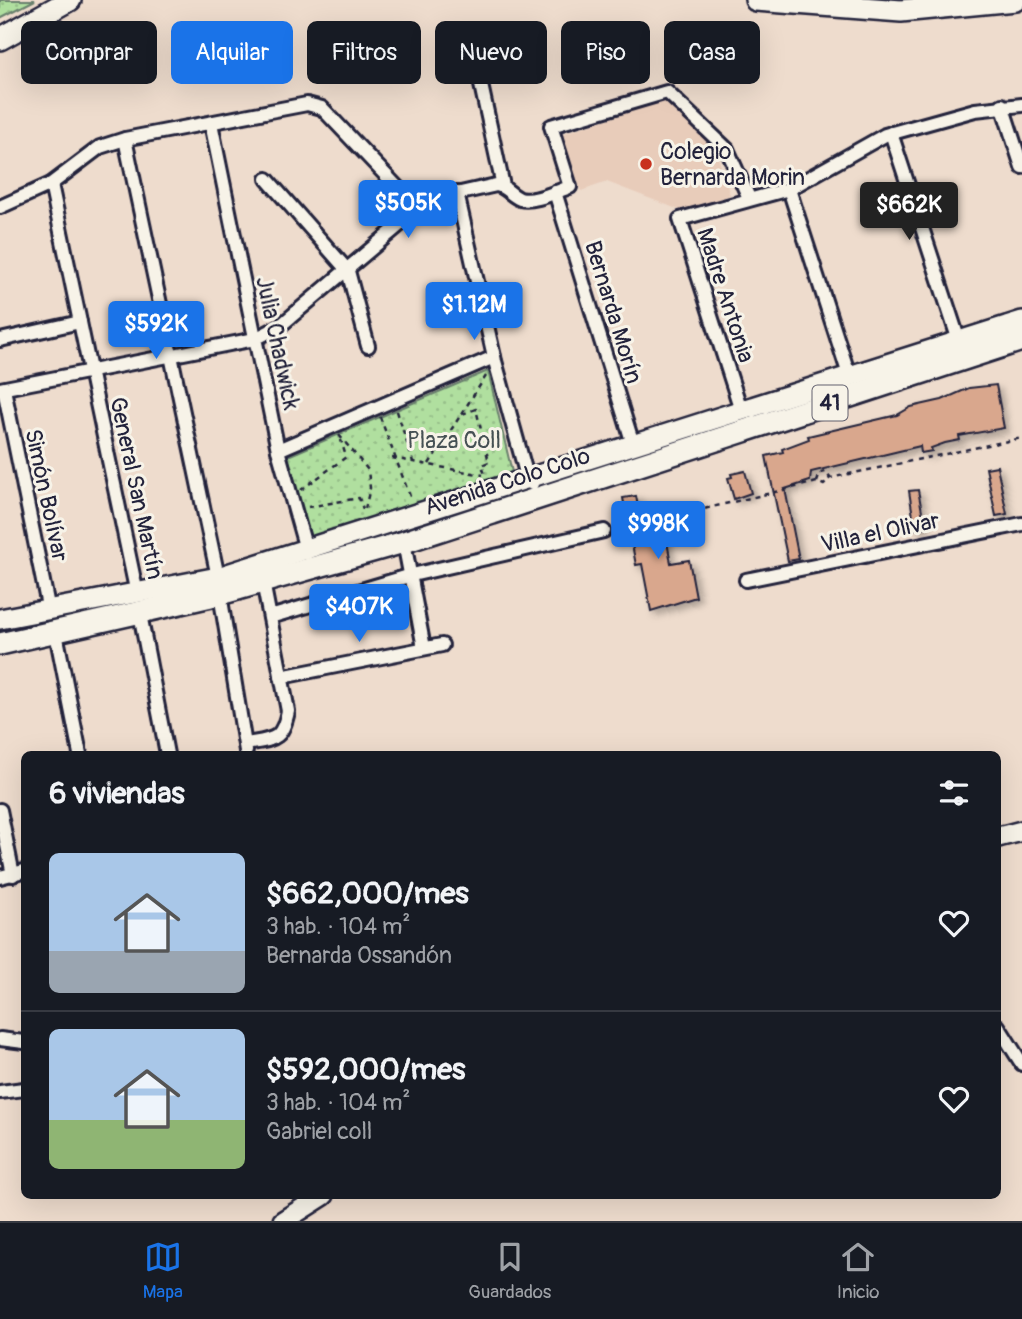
<!DOCTYPE html>
<html lang="es">
<head>
<meta charset="utf-8">
<style>
  :root { --surface:#171b24; --page:#20242c; --text:#f1f3f6; --muted:#9ea1a6; --line:#363941; --accent:#1a73e8 }
  body { margin:0; font-family:Pangolin,sans-serif; background:var(--page); color:var(--text); height:100vh; display:flex; flex-direction:column; font-size:26px; white-space:nowrap }
  * { box-sizing:border-box; margin:0 }
  p { font-size:23px; color:var(--muted) }
  .icon { flex:none; width:38px; height:38px; fill:none; stroke:currentColor; stroke-width:2; stroke-linecap:round; stroke-linejoin:round }
  .map { position:relative; flex:1; overflow:hidden }
  .sheet { position:absolute; left:21px; top:751px; width:980px; height:448px; display:flex; flex-direction:column; background:var(--surface); border-radius:10px; box-shadow:0 7px 28px #0002 }
  .sheet>* { flex:none }
  .top-card { position:absolute; left:21px; top:21px; width:980px; height:63px; display:flex; gap:14px }
  .price { position:absolute; translate:-50% -60px; padding:0 16px; border-radius:7px; background:var(--accent); color:#fff; font-size:23px; line-height:46px; filter:drop-shadow(0 2px 4px #0008) }
  .price::after { content:''; position:absolute; left:50%; top:42px; width:21px; height:16px; margin-left:-10px; background:inherit; clip-path:polygon(0 0,100% 0,50% 100%) }
  .price.on { background:#222; color:#fff }
  ul { padding:0; list-style:none }
  li { display:flex; align-items:center; gap:21px; height:175px; padding:0 28px }
  li+li { border-top:2px solid var(--line) }
  li span { display:grid; place-items:center; flex:none; width:196px; height:140px; border-radius:10px; color:#555 }
  li>.icon { margin-inline-start:auto }
  span .icon { width:84px; height:84px; fill:#fffc; stroke-width:1 }
  li b { font-size:30px }
  h2 { display:flex; justify-content:space-between; align-items:center; height:84px; padding:0 28px; font-size:30px }
  .tag { padding:0 24px; border-radius:10px; background:var(--surface); box-shadow:0 7px 28px #0002; font-size:24px; line-height:63px }
  .tag.on { background:var(--accent); color:#fff }
  .menu { display:flex; justify-content:space-around; align-items:center; height:98px; border-top:2px solid var(--line); background:var(--surface); font-size:19px; color:var(--muted) }
  .menu a { display:grid; justify-items:center; gap:4px }
  .menu .on { color:var(--accent) }
  .map>svg:first-child { display:block }
  .built { fill:#e8ccba }
  .grass { fill:url(#grass-dots); stroke:#69806d; stroke-width:2 }
  .building { fill:#d9a78d; stroke:#22223b; stroke-width:2; filter:url(#shadow) }
  .lines { fill:none; stroke-linecap:round; stroke-linejoin:round }
  .street-casing { stroke:#22223b; stroke-width:18 }
  .secondary-casing { stroke:#22223b; stroke-width:24 }
  .primary-casing { stroke:#22223b; stroke-width:26 }
  .path { stroke:#22223b; stroke-width:2.5; stroke-dasharray:5 5; stroke-linecap:butt }
  .street { stroke:#f7f3e8; stroke-width:12 }
  .secondary { stroke:#f7f3e8; stroke-width:19 }
  .primary { stroke:#f7f3e8; stroke-width:21 }
  .poi-dot { fill:#c8321e; stroke:#f7f3e8; stroke-width:2.5 }
  .labels { text-anchor:middle; stroke-width:6; stroke-linejoin:round; paint-order:stroke }
  .shield { fill:#f7f3e8; stroke:#62616f; stroke-width:2 }
  .shield-label { font-size:21px; font-weight:bold; fill:#22223b }
  .poi-label { font-size:23px; fill:#22223b; stroke:#f7f3e8; text-anchor:start }
  .street-label { font-size:23px; fill:#22223b; stroke:#f7f3e8 }
  .park-label { font-size:23px; fill:#465154; stroke:#f7f3e8 }
</style>
</head>
<body>
<div class="map">
<svg width="1022" height="1221" viewBox="0 0 1022 1221">
  <defs>
    <pattern id="grass-dots" width="8" height="8" patternUnits="userSpaceOnUse" patternTransform="scale(1.75)"><rect width="8" height="8" fill="#b0df9f"/><path d="M2 2h.1M6 6h.1" fill="none" stroke="#97bf8a" stroke-width="1.8" stroke-linecap="round"/></pattern>
    <filter id="shadow"><feDropShadow dx="4.5" dy="4.5" stdDeviation="3.5" flood-color="#0004"/></filter>
  </defs>
  <rect width="100%" height="100%" fill="#eedccd"/>
  <filter id="ink" filterUnits="userSpaceOnUse"><feTurbulence type="fractalNoise" baseFrequency=".0143" numOctaves="2"/><feDisplacementMap in="SourceGraphic" scale="14" xChannelSelector="R" yChannelSelector="G"/><feConvolveMatrix kernelMatrix="1 2 1 2 8 2 1 2 1" color-interpolation-filters="sRGB"/></filter>
  <g filter="url(#ink)">
    <polygon class="built" points="666,100 715,147 730,195 685,212 607,182 581,191 561,134"/>
    <g class="grass">
      <polygon points="0,0 35,0 0,18"/>
      <polygon points="488,371 512,472 310,538 288,456"/>
    </g>
    <g class="building">
      <polygon points="996,385 1004,428 959,436 960,440 945,443 931,448 932,451 921,453 920,446 811,472 810,481 785,489 799,559 788,561 766,456 783,452 782,449 809,439 808,436 897,415 911,407 942,400 969,388"/>
      <polygon points="997,466 1007,514 996,516 986,468"/>
      <polygon points="745,471 751,493 734,499 728,478 732,477 731,474"/>
      <polygon points="918,490 925,527 915,529 909,491"/>
      <polygon points="636,496 641,523 660,519 664,526 671,563 689,560 696,597 651,611 642,564 636,565 623,498"/>
    </g>
    <g class="lines">
      <defs>
        <g id="street">
          <polyline points="478,71 503,186"/>
          <polyline points="1002,105 1022,167"/>
          <polyline points="211,123 278,450 307,553"/>
          <polyline points="891,133 959,341"/>
          <polyline points="125,139 218,577"/>
          <polyline points="267,179 348,271 368,346"/>
          <polyline points="51,184 137,594"/>
          <polyline points="789,189 849,375"/>
          <polyline points="555,192 633,444"/>
          <polyline points="457,193 495,361 528,480 532,484"/>
          <polyline points="0,207 51,184 100,147 125,139 307,104 322,108 418,209"/>
          <polyline points="0,340 80,322"/>
          <path d="M0,389L255,339L280,326L429,200L496,185C506,186 510,195 520,199C534,203 557,191 570,187L551,126L667,92L727,149L749,198"/>
          <polyline points="4,389 49,611"/>
          <polyline points="741,410 680,219 789,189 885,135 975,110 1022,105"/>
          <polyline points="278,450 494,357"/>
          <polyline points="404,542 424,648"/>
          <polyline points="746,580 1022,524"/>
          <polyline points="220,594 246,751"/>
          <polyline points="140,614 167,754"/>
          <polyline points="270,617 412,575 604,531"/>
          <polyline points="56,633 80,754"/>
          <polyline points="281,677 442,645"/>
          <path d="M246,744C274,739 282,741 288,711L263,582"/>
          <polyline points="0,810 13,875"/>
          <polyline points="0,877 24,871"/>
          <polyline points="998,1026 1022,1064"/>
          <polyline points="0,1039 24,1042"/>
          <polyline points="0,1092 24,1089"/>
        </g>
        <g id="secondary">
          <polyline points="0,619 218,577 1022,321"/>
          <polyline points="998,837 1022,831"/>
          <polyline points="283,1221 324,1195"/>
        </g>
        <g id="primary">
          <polyline points="756,0 901,11 1015,0"/>
          <polyline points="0,39 70,0"/>
          <polyline points="0,644 220,594 404,542 1022,340"/>
        </g>
      </defs>
      <use href="#street" class="street-casing"/>
      <use href="#secondary" class="secondary-casing"/>
      <use href="#primary" class="primary-casing"/>
      <g class="path">
        <polyline points="397,411 413,462"/>
        <polyline points="462,414 476,409 489,462 482,465 485,475"/>
        <polyline points="380,417 411,499"/>
        <polyline points="339,435 368,470 370,488 364,513"/>
        <polyline points="392,458 483,475"/>
        <polyline points="429,464 486,376"/>
        <polyline points="817,482 820,473 826,472 830,478"/>
        <polyline points="301,490 346,457 341,440"/>
        <polyline points="308,507 359,498 363,509"/>
        <polyline points="666,518 817,482 824,485 830,478 1022,438"/>
      </g>
      <use href="#street" class="street"/>
      <use href="#secondary" class="secondary"/>
      <use href="#primary" class="primary"/>
    </g>
  </g>
  <circle class="poi-dot" cx="646" cy="164" r="7"/>
  <g class="labels">
    <rect class="shield" x="812.5" y="385.5" width="35" height="35" rx="5"/>
    <g class="shield-label">
      <text x="830" y="410">41</text>
    </g>
    <g class="poi-label">
      <text x="660" y="159">Colegio<tspan x="660" dy="26">Bernarda Morin</tspan></text>
    </g>
    <g class="street-label">
      <text transform="translate(726 295) rotate(72)" y="8">Madre Antonia</text>
      <text transform="translate(614 312) rotate(73)" y="8">Bernarda Morín</text>
      <text transform="translate(278 343) rotate(78)" y="8">Julia Chadwick</text>
      <text transform="translate(507 481) rotate(-18)" y="8">Avenida Colo Colo</text>
      <text transform="translate(137 488) rotate(78)" y="8">General San Martín</text>
      <text transform="translate(47 495) rotate(78)" y="8">Simón Bolívar</text>
      <text transform="translate(880 532) rotate(-12)" y="8">Villa el Olivar</text>
    </g>
    <g class="park-label">
      <text x="454" y="448">Plaza Coll</text>
    </g>
  </g>
</svg>
<b class="price" style="left:408px;top:240px">$505K</b>
<b class="price on" style="left:909px;top:242px">$662K</b>
<b class="price" style="left:474px;top:342px">$1.12M</b>
<b class="price" style="left:156px;top:361px">$592K</b>
<b class="price" style="left:658px;top:561px">$998K</b>
<b class="price" style="left:359px;top:644px">$407K</b>
<div class="top-card">
<a class="tag">Comprar</a>
<a class="tag on">Alquilar</a>
<a class="tag">Filtros</a>
<a class="tag">Nuevo</a>
<a class="tag">Piso</a>
<a class="tag">Casa</a>
</div>
<section class="sheet">
<h2>6 viviendas<svg class="icon" aria-label="filters" viewBox="0 0 24 24"><path d="M4 7h16M4 17h16"/><circle cx="9" cy="7" r="2"/><circle cx="15" cy="17" r="2"/></svg></h2>
<ul>
<li><span style="background:linear-gradient(#a9c7e8 70%,#9aa5b1 0)"><svg class="icon" aria-label="home" viewBox="0 0 24 24"><path d="M3 11l9-7 9 7M6 9v11h12V9"/></svg></span><div><b>$662,000/mes</b><p>3 hab. · 104 m²</p><p>Bernarda Ossandón</p></div><svg class="icon" aria-label="heart" viewBox="0 0 24 24"><path d="M12 20l-8-8c-3-5 5-10 8-4 3-6 11-1 8 4z"/></svg></li>
<li><span style="background:linear-gradient(#a9c7e8 65%,#8fb573 0)"><svg class="icon" aria-label="home" viewBox="0 0 24 24"><path d="M3 11l9-7 9 7M6 9v11h12V9"/></svg></span><div><b>$592,000/mes</b><p>3 hab. · 104 m²</p><p>Gabriel coll</p></div><svg class="icon" aria-label="heart" viewBox="0 0 24 24"><path d="M12 20l-8-8c-3-5 5-10 8-4 3-6 11-1 8 4z"/></svg></li>
</ul>
</section>
</div>
<nav class="menu">
<a class="on"><svg class="icon" aria-label="map" viewBox="0 0 24 24"><path d="M3 6l6-2 6 2 6-2v14l-6 2-6-2-6 2zM9 4v14M15 6v14"/></svg>Mapa</a>
<a><svg class="icon" aria-label="saved" viewBox="0 0 24 24"><path d="M7 4h10v16l-5-4-5 4z"/></svg>Guardados</a>
<a><svg class="icon" aria-label="home" viewBox="0 0 24 24"><path d="M3 11l9-7 9 7M6 9v11h12V9"/></svg>Inicio</a>
</nav>
</body>
</html>
